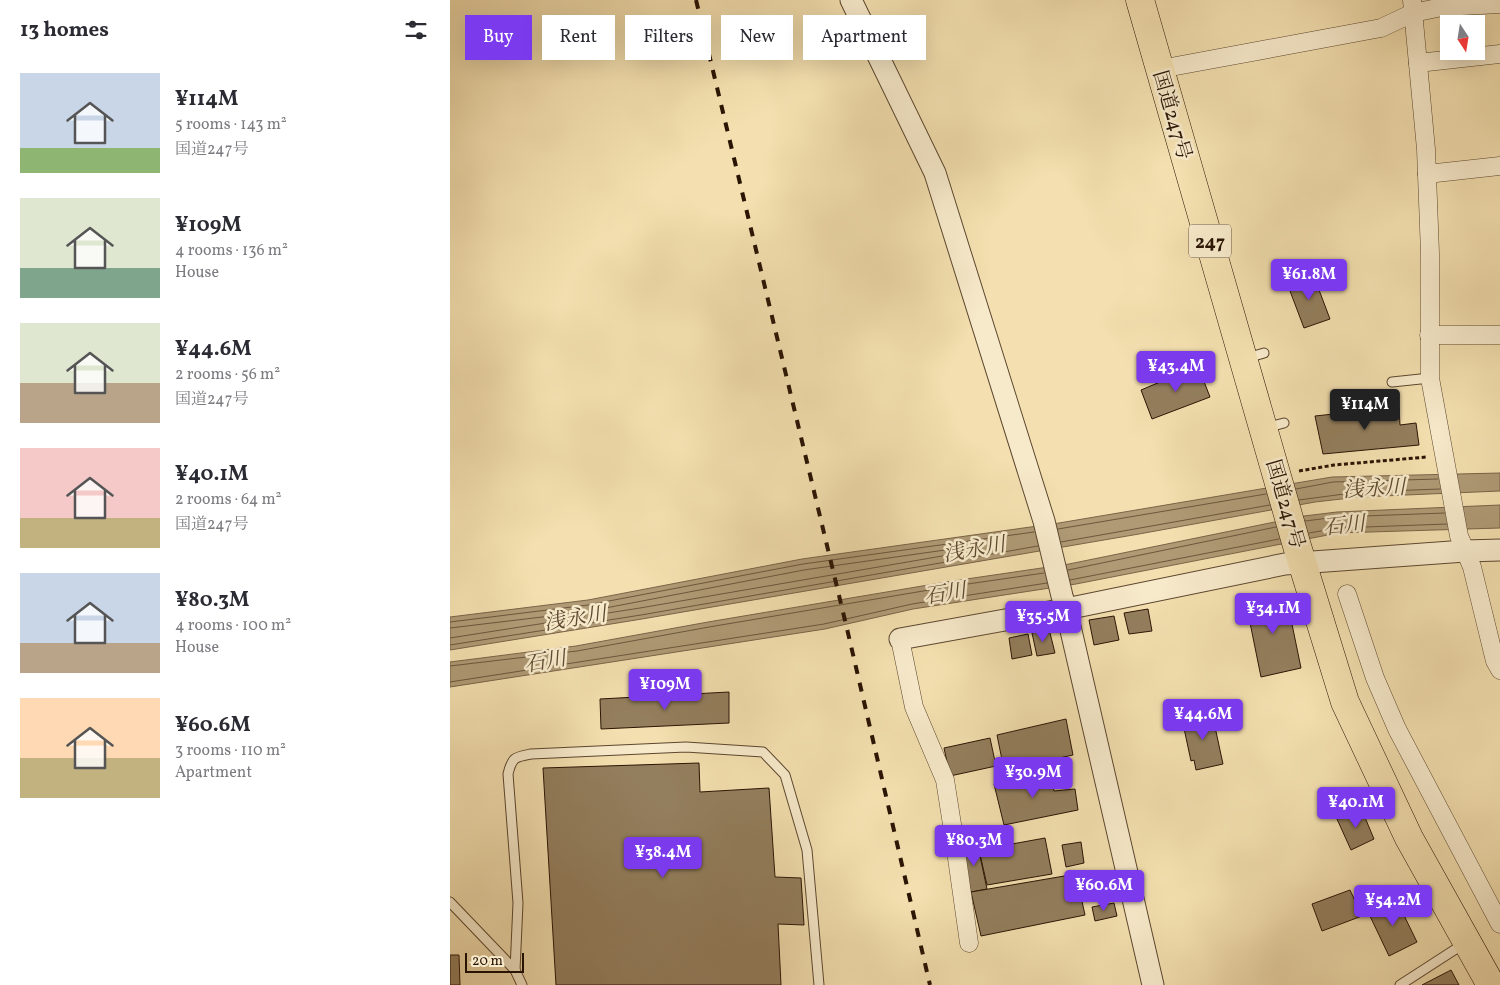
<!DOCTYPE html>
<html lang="en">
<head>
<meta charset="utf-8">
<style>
  :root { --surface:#fff; --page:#f2f2f3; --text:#2b2b33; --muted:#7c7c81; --accent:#7c3aed }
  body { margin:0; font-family:Vollkorn,"Noto Serif JP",serif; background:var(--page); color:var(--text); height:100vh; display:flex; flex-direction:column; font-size:19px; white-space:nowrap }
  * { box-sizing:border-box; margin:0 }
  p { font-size:16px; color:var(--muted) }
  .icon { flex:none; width:28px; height:28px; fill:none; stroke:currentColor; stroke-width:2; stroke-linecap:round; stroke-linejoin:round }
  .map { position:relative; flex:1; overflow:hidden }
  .panel { display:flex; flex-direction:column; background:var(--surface); width:450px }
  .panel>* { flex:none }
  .guide { position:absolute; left:15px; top:15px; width:475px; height:45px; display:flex; gap:10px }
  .needle { width:32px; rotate:168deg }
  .buttons { position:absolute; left:990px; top:15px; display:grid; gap:10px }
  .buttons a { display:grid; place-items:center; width:45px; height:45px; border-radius:0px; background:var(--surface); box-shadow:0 5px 20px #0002; font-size:25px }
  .scale { position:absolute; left:15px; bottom:12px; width:59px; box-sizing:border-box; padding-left:5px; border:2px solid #2a1404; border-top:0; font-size:14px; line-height:18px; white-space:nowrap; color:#2a1404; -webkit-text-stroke:4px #f7eacb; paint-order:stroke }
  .price { position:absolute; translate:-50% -42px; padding:0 11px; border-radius:5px; background:var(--accent); color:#fff; font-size:16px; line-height:32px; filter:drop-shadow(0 1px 2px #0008) }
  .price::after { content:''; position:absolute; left:50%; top:30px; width:15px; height:11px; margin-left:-8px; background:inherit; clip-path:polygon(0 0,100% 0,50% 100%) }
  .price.selected { background:#222; color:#fff }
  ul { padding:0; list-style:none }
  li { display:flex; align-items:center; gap:15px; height:125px; padding:0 20px }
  li span { display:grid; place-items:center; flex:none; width:140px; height:100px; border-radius:0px; color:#555 }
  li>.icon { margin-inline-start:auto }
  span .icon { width:60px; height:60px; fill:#fffc; stroke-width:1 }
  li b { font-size:21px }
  h2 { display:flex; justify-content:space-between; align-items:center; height:60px; padding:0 20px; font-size:21px }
  .tag { padding:0 18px; border-radius:0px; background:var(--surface); box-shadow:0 5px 20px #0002; font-size:18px; line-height:45px }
  .tag.selected { background:var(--accent); color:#fff }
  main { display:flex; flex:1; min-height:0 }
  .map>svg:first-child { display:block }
  .water { fill:#af9a75; stroke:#7a6448 }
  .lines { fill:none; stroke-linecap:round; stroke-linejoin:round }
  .shore { stroke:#6c573c; stroke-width:1 }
  .building { fill:#937e5d; stroke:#2a1404 }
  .service-casing { stroke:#5c472f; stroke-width:11 }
  .minor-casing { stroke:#5c472f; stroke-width:19 }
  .tertiary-casing { stroke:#5c472f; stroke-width:23 }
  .trunk-casing { stroke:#2a1404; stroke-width:29 }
  .path { stroke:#2a1404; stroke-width:3; stroke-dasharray:4 2.5; stroke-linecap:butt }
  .service { stroke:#f7eacb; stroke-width:9 }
  .minor { stroke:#f7eacb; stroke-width:18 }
  .tertiary { stroke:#f7eacb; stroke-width:21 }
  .trunk { stroke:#f3dfaf; stroke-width:28 }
  .rail { stroke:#2a1404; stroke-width:4; stroke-dasharray:9 9; stroke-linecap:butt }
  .labels { text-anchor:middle; stroke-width:5; stroke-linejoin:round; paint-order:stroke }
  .shield { fill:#f7eacb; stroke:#685440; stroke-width:1 }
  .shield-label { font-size:19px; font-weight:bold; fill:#2a1404 }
  .street-label { font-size:20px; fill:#2a1404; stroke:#f7eacb }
  .water-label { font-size:21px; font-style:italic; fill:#5f4a31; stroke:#f7eacb }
</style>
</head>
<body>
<main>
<section class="panel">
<h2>13 homes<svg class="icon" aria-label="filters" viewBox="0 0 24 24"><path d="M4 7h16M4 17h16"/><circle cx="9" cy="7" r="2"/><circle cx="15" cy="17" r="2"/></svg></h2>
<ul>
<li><span style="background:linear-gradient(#c9d6e8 75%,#8fb573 0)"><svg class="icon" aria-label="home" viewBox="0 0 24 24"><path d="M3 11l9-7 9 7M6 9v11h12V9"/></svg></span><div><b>¥114M</b><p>5 rooms · 143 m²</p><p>国道247号</p></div></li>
<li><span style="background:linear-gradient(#dfe7d0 70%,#7fa58c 0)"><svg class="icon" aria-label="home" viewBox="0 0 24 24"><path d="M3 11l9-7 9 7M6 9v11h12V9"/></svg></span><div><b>¥109M</b><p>4 rooms · 136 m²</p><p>House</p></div></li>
<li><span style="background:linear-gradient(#dfe7d0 60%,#b9a48a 0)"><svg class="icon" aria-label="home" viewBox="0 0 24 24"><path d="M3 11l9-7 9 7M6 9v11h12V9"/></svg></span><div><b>¥44.6M</b><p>2 rooms · 56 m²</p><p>国道247号</p></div></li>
<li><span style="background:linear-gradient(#f6c9c9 70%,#c2b280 0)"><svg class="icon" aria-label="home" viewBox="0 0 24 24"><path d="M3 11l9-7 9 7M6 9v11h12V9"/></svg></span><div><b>¥40.1M</b><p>2 rooms · 64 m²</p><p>国道247号</p></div></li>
<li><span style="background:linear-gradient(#c9d6e8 70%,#b9a48a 0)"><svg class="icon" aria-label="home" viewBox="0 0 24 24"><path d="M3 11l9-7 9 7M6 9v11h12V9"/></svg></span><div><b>¥80.3M</b><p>4 rooms · 100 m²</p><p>House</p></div></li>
<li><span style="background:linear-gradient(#ffd9b3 60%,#c2b280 0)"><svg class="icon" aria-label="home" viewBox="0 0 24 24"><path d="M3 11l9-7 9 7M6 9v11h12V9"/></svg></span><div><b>¥60.6M</b><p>3 rooms · 110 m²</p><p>Apartment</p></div></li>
</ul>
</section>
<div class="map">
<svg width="1050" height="985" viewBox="0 0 1050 985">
  <rect width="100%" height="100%" fill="#f3dfaf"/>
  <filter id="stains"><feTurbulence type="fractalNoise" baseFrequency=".004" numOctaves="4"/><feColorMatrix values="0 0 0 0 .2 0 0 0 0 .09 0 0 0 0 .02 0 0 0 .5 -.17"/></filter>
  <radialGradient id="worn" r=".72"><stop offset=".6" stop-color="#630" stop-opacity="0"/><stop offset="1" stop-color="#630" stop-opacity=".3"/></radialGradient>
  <g class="water">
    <polygon points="1050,473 1050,491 909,497 865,502 689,534 192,619 0,650 0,617 138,600 352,559 609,523 882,477"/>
    <polygon points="1050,505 1050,528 888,533 626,584 463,609 375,629 0,687 0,662 126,646 258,622 496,582 619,564 854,516 887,512"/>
  </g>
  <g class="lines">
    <g class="shore">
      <polyline points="846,489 883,482 988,479"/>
      <polyline points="849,500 909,492 990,489"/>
      <polyline points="855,521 887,517 995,513"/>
      <polyline points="608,529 816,494"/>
      <polyline points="859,533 888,528 997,524"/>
      <polyline points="611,542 820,505"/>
      <polygon points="497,550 500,552 498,555 190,608 145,615 143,613 145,610 354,570"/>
      <polyline points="618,570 826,527"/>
      <polyline points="620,580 829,539"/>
      <polyline points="0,622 138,605 353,564 584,532"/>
      <polyline points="0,628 134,612 136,614 134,617 0,638"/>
      <polyline points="0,645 191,615 588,546"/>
      <polyline points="0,666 127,651 259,627 497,587 594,573"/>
      <polyline points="0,682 374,624 462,604 597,583"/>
    </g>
  </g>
  <g class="building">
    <polygon points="863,274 880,319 854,328 837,283"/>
    <polygon points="748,366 760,397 702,419 691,390"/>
    <polygon points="949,407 950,425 966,423 969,445 873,454 865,416"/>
    <polygon points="836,595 851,668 811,677 795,598 806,596 807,601"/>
    <polygon points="698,609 702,631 679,634 674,613"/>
    <polygon points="664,616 669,640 644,645 639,620"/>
    <polygon points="599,629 605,653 587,656 582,633"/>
    <polygon points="578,634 582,655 562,659 559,638"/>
    <polygon points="279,692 279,723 151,729 150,699"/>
    <polygon points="762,713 773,764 746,770 744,760 741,761 732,719"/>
    <polygon points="616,719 623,755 554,770 547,735"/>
    <polygon points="540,738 546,766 500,776 494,748"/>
    <polygon points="249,763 250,792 319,788 325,877 351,878 354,925 328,924 331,985 106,985 93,768"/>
    <polygon points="600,773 604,791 625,789 628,810 554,825 544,784"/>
    <polygon points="911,808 924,839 901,850 887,819"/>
    <polygon points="595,838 602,874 537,885 529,850"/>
    <polygon points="527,842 537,889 521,892 511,846"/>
    <polygon points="631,842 634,863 616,867 612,845"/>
    <polygon points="626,874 635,915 531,936 521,892"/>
    <polygon points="900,890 912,916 872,931 862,904"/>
    <polygon points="945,897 967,942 939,956 919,914"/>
    <polygon points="664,903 667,916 645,921 642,907"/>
    <polygon points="0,955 9,955 10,985 0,985"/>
    <polygon points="1001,970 1009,985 972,985"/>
  </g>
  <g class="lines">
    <defs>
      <g id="service">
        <polyline points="797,358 814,353"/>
        <polyline points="942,382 980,378"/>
        <polyline points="815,428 834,423"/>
        <polyline points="0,902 65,970 72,985"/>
        <path d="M65,970L68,903L58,774C62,757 65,757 81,754L236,747L313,752L335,775L357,850L369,985"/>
        <polyline points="950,985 1015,943"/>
      </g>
      <g id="minor">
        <polyline points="962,0 976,149 980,253 980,378 1009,536 1022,567 1045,661 1050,670"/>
        <polyline points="968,63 1050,54"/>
        <polyline points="710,69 931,28 963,13 992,7 1050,4"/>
        <polyline points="977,174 1050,166"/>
        <polyline points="979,335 1050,335"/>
        <polyline points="897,594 925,678 947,729 1050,924"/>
        <polyline points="450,639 464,707 495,780 504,837 519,943"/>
      </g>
      <g id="tertiary">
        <polyline points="401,0 485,173 594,521 612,596 616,609 703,985"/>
        <polyline points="450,639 616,609 835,564 1015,551 1050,550"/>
      </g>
      <polyline id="trunk" points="690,0 847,546 895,702 959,838 1041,985"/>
    </defs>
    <use href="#service" class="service-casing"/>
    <use href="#minor" class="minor-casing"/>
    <use href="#tertiary" class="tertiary-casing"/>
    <use href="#trunk" class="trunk-casing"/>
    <polyline class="path" points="849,471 884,465 977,457"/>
    <use href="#service" class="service"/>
    <use href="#minor" class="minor"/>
    <use href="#tertiary" class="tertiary"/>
    <use href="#trunk" class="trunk"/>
    <polyline class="rail" points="246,0 398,633 480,985"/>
  </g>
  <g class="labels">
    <rect class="shield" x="739" y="224.5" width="42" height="33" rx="4"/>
    <g class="shield-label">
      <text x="760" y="248">247</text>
    </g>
    <g class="street-label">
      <text transform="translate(723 115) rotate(74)" y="7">国道247号</text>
      <text transform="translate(836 504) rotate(74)" y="7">国道247号</text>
    </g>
    <g class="water-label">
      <text transform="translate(924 488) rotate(-3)" y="7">浅永川</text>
      <text transform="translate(894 525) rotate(-6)" y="7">石川</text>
      <text transform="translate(524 549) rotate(-10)" y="7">浅永川</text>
      <text transform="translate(495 593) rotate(-9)" y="7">石川</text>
      <text transform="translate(125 618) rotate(-9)" y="7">浅永川</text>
      <text transform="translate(95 661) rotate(-10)" y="7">石川</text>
    </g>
  </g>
  <rect width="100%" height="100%" filter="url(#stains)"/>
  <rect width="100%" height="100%" fill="url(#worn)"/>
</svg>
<div class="buttons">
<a><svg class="needle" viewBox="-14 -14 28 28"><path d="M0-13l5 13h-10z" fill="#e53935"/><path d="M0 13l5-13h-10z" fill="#7c7c81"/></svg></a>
</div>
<div class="scale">20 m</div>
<b class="price" style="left:859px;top:301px">¥61.8M</b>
<b class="price" style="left:726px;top:393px">¥43.4M</b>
<b class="price selected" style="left:915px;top:431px">¥114M</b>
<b class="price" style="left:823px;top:635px">¥34.1M</b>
<b class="price" style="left:593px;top:643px">¥35.5M</b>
<b class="price" style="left:215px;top:711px">¥109M</b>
<b class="price" style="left:753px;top:741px">¥44.6M</b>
<b class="price" style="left:583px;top:799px">¥30.9M</b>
<b class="price" style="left:906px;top:829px">¥40.1M</b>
<b class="price" style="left:524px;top:867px">¥80.3M</b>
<b class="price" style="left:213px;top:879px">¥38.4M</b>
<b class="price" style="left:654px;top:912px">¥60.6M</b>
<b class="price" style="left:943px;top:927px">¥54.2M</b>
<div class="guide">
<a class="tag selected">Buy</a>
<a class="tag">Rent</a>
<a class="tag">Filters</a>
<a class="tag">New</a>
<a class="tag">Apartment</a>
</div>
</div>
</main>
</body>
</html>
